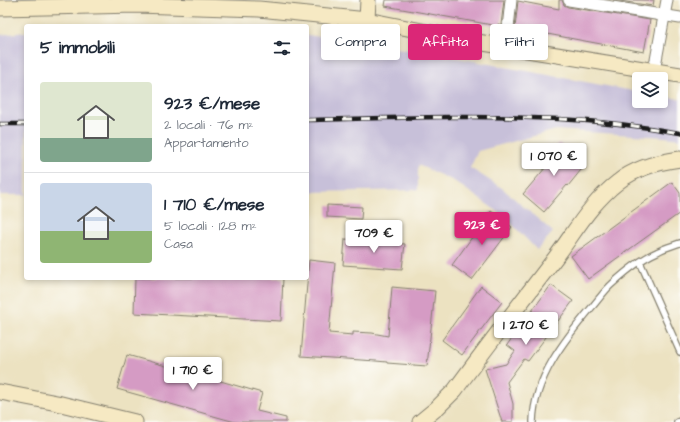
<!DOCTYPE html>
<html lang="it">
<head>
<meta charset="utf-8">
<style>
  :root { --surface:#fff; --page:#f6f6f7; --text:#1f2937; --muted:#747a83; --line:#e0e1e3; --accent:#db2777 }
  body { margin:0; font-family:"Architects Daughter",sans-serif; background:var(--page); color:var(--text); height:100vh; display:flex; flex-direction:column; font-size:15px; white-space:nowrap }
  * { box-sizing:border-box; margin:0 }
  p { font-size:13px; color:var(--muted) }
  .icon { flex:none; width:22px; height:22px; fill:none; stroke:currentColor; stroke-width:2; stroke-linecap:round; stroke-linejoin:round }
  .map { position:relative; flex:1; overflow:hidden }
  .panel { position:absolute; left:24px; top:24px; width:285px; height:256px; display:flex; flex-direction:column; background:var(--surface); border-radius:4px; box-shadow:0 2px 6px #0003 }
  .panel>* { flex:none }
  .top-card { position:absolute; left:321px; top:24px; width:299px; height:36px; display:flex; gap:8px }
  .buttons { position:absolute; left:632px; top:72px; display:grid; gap:8px }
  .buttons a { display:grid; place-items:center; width:36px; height:36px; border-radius:4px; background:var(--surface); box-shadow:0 2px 6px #0003; font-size:20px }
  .price { position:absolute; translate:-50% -34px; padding:0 9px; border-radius:4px; background:#fff; color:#222; font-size:13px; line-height:26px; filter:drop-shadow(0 1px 2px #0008) }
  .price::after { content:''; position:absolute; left:50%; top:24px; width:12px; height:9px; margin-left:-6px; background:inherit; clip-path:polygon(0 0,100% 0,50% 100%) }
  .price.selected { background:var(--accent); color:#fff }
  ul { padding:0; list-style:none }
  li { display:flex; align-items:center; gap:12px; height:100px; padding:0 16px }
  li+li { border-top:1px solid var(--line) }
  li span { display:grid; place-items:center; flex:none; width:112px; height:80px; border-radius:4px; color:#555 }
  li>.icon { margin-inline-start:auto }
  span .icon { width:48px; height:48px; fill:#fffc; stroke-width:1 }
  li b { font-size:17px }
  h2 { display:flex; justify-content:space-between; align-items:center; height:48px; padding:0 16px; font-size:17px }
  .chip { padding:0 14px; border-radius:4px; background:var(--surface); box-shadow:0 2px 6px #0003; font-size:14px; line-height:36px }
  .chip.selected { background:var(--accent); color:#fff }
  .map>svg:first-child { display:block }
  .industrial { fill:#c7c0d9 }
  .building { fill:#d59bc4 }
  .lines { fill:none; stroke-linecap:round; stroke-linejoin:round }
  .lane-casing { stroke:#847f6e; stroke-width:8 }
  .street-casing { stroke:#847f6e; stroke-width:13 }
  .secondary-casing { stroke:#847f6e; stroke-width:17 }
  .lane { stroke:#fff; stroke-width:5.5 }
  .street { stroke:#fff; stroke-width:11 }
  .secondary { stroke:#f6e9c3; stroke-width:15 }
  .rail-casing { stroke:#1c1c1c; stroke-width:4.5 }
  .rail { stroke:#fdfcf7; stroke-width:3; stroke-dasharray:9; stroke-linecap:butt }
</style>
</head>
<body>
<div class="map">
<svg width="680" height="422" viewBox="0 0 680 422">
  <rect width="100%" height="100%" fill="#fdfcf7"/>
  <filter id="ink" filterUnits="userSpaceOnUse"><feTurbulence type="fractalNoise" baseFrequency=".025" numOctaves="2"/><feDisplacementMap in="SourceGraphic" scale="8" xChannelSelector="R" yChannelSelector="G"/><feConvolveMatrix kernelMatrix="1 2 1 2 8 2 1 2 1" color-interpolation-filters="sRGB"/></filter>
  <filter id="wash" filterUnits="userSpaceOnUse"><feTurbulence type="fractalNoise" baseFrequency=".012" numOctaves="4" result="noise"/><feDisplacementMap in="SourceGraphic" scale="16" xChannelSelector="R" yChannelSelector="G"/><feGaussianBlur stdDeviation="0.9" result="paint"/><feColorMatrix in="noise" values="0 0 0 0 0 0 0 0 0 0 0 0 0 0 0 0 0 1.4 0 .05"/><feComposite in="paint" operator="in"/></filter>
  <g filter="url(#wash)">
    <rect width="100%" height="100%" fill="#ece2c1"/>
    <g class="industrial">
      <polygon points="26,32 26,195 0,195 0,35"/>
      <polygon points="307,35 431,53 639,92 639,101 661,101 661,96 680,99 680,139 664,137 556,130 478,151 470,168 502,188 553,232 537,250 504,216 454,181 418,165 418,190 307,192"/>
    </g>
    <g id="blocks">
      <g class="building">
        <polygon points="386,0 504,0 501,25 498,24 498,26 385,6"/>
        <polygon points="559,0 562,0 564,5 568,7 650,20 644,52 515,28 518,1 559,9"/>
        <polygon points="613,0 654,0 653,6"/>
        <polygon points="559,143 585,165 568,186 567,185 544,212 523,194 546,167 542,164"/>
        <polygon points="672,182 680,193 680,213 588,279 571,256"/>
        <polygon points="327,205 362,207 361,219 327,217"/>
        <polygon points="491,211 512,227 472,280 452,265"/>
        <polygon points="345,239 405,244 402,269 343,265"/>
        <polygon points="309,260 335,263 329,333 353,335 353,332 372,333 388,336 392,287 435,291 427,366 387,363 387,362 376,361 301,356"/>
        <polygon points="135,278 283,278 281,321 134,313"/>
        <polygon points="551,285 573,301 528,361 524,359 507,382 513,404 513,422 502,422 485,369 506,364 515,351 507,345"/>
        <polygon points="481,286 502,302 462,355 442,340"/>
        <polygon points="127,355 180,370 182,364 211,372 210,378 262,393 257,411 286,418 286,422 235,422 117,389"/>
      </g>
    </g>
  </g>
  <g filter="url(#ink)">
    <use href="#blocks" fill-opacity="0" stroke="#847f6e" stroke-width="1"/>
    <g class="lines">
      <defs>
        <g id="lane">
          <polyline points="640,262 680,352"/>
          <path d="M533,422C534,378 565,339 592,307C599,299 605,290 612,284C625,272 641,259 657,252C664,248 672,246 680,243"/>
          <polyline points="677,422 680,421"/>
        </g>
        <g id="street">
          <polyline points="569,0 680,18"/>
          <polyline points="506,47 511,0"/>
          <polyline points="654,71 667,0"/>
        </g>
        <g id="secondary">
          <polyline points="0,8 137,5 259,9 367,20 477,42 680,75"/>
          <polyline points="367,20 368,0"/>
          <polyline points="0,392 57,403 135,422"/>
          <path d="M420,422L437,408L455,390C488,345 522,301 556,257C576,230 591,203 618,182C635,168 658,162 680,159"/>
        </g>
      </defs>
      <use href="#lane" class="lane-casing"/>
      <use href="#street" class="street-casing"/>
      <use href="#secondary" class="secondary-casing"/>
      <use href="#lane" class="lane"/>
      <use href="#street" class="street"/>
      <use href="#secondary" class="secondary"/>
      <defs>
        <g id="rail">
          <path d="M307,120C391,118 475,115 559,119C600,121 640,126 680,133"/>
          <polyline points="0,124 26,124"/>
        </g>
      </defs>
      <use href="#rail" class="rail-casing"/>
      <use href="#rail" class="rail"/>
    </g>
  </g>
</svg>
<div class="buttons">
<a><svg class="icon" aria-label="layers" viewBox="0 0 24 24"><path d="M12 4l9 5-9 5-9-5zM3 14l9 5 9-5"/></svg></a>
</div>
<b class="price" style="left:554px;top:177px">1 070 €</b>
<b class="price selected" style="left:482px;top:246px">923 €</b>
<b class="price" style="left:374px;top:254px">709 €</b>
<b class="price" style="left:526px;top:346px">1 270 €</b>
<b class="price" style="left:193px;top:391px">1 710 €</b>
<div class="top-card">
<a class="chip">Compra</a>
<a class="chip selected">Affitta</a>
<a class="chip">Filtri</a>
</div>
<section class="panel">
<h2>5 immobili<svg class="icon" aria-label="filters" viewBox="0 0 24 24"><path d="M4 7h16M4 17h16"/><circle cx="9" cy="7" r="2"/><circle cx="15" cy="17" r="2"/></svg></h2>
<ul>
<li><span style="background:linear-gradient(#dfe7d0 70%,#7fa58c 0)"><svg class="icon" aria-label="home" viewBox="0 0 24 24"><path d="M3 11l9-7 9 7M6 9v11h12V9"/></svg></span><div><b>923 €/mese</b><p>2 locali · 76 m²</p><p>Appartamento</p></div></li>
<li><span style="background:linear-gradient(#c9d6e8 60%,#8fb573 0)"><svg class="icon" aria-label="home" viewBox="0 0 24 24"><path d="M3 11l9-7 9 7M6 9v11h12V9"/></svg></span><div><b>1 710 €/mese</b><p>5 locali · 128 m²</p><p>Casa</p></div></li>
</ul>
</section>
</div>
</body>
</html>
